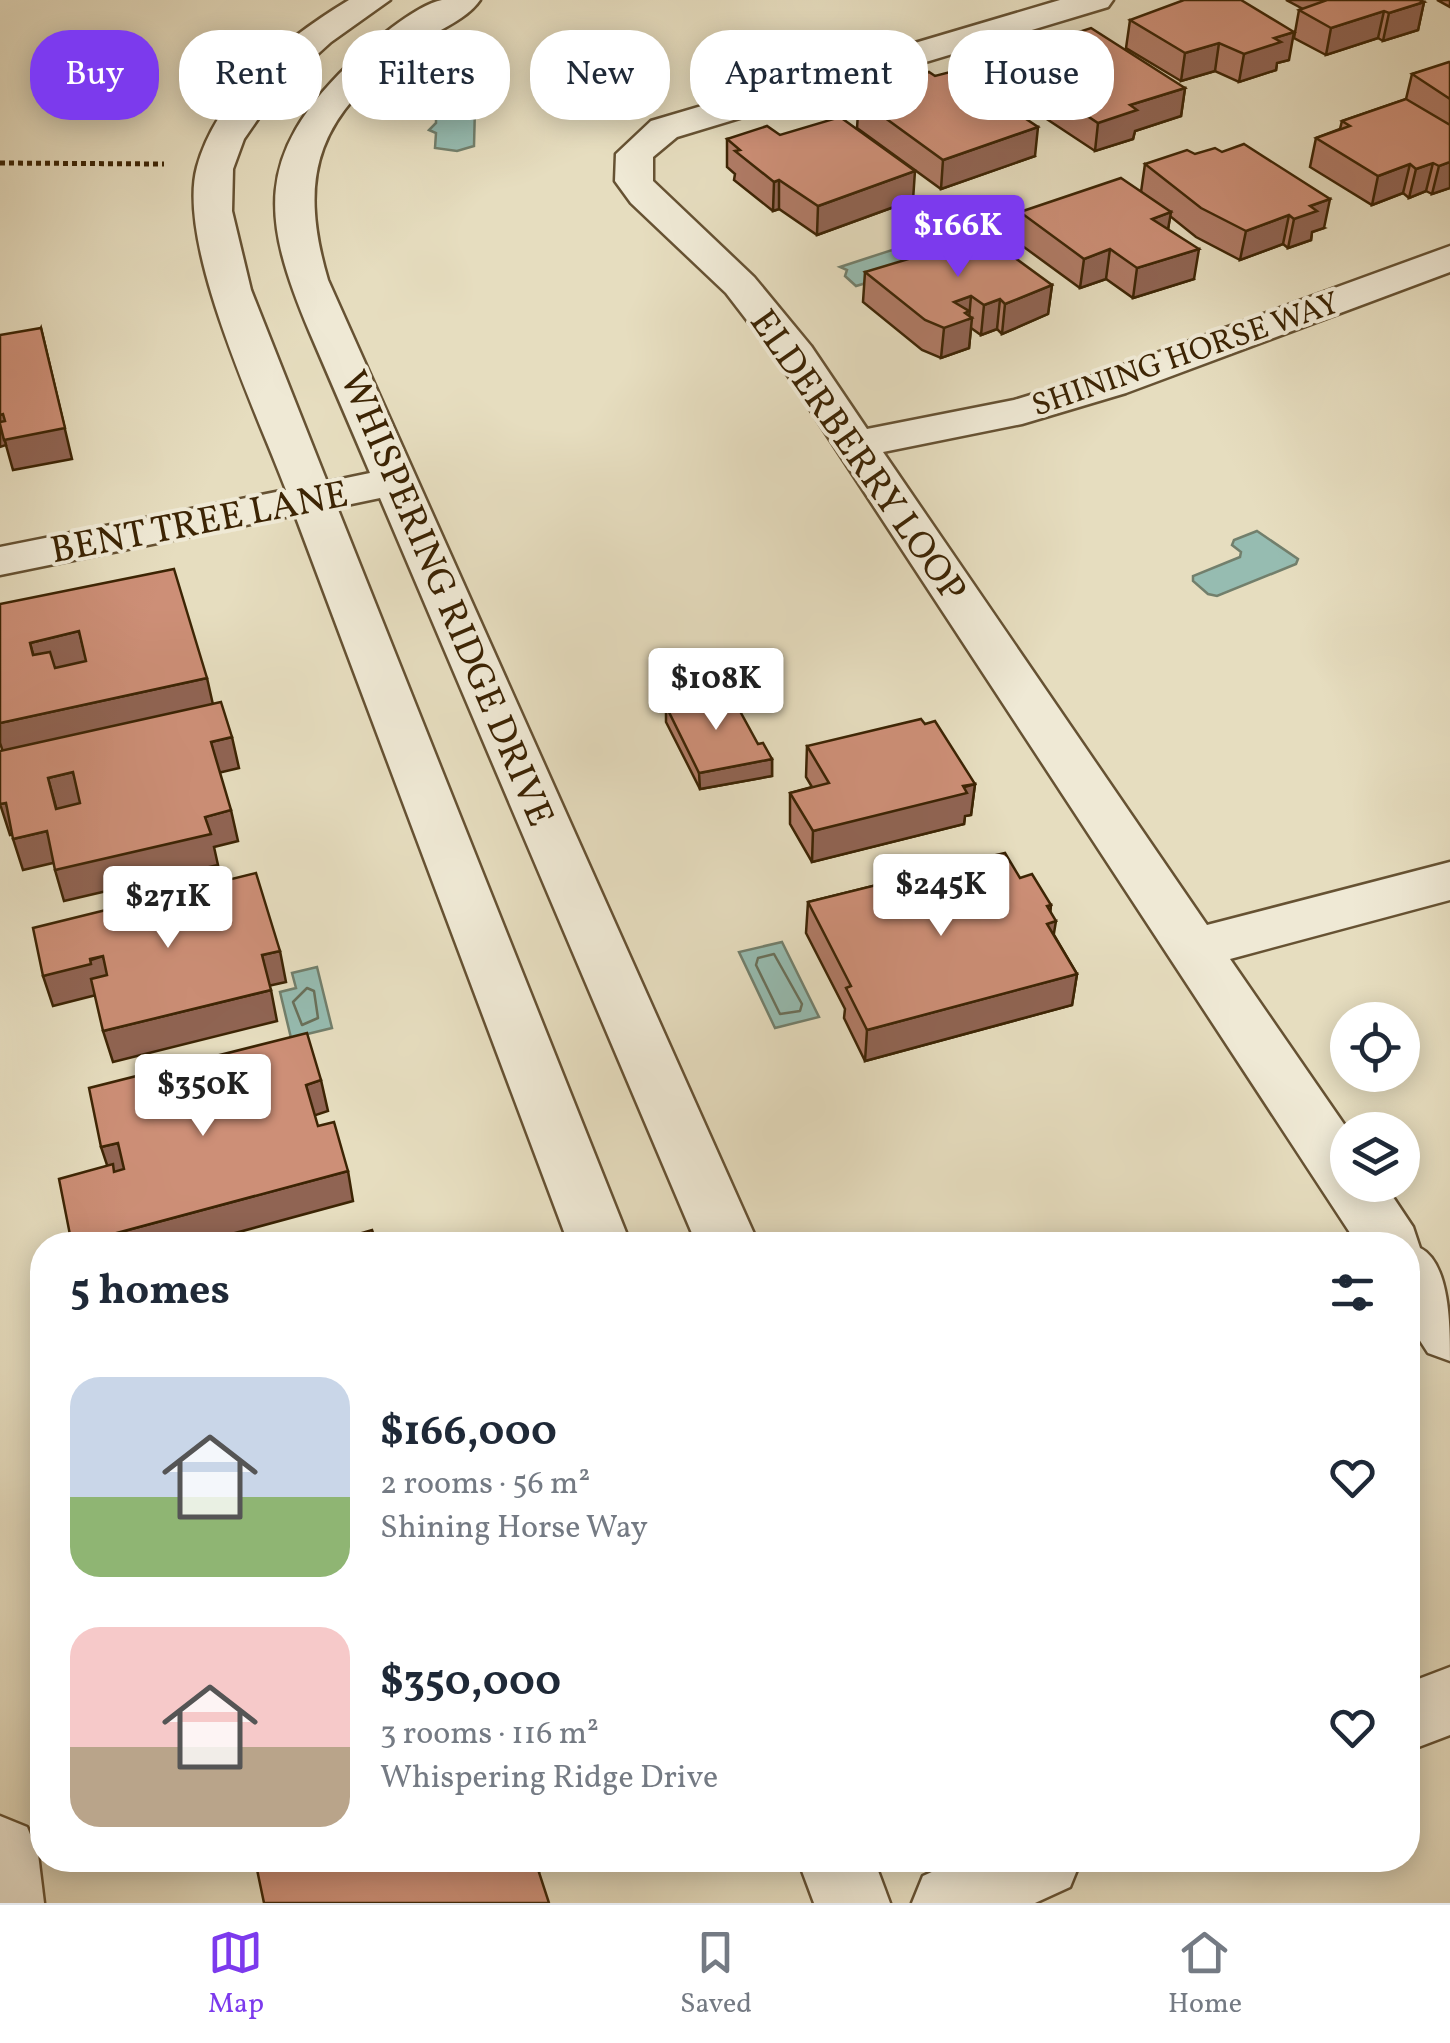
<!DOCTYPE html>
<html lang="en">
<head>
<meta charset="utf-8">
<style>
  :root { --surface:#fff; --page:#f2f2f3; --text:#1f2937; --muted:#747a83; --line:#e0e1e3; --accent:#7c3aed }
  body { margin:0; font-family:Vollkorn,serif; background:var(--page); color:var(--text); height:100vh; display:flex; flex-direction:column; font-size:38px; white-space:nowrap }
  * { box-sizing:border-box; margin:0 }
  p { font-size:32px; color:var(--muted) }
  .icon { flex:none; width:55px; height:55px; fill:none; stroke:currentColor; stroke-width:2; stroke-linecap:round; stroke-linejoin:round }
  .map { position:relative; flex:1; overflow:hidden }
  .drawer { position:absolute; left:30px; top:1232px; width:1390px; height:640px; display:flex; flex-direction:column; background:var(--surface); border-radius:40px; box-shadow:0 5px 25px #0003 }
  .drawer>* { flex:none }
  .banner { position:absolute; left:30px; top:30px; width:1390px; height:90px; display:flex; gap:20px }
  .tools { position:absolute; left:1330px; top:1002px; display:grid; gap:20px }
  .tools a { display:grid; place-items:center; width:90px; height:90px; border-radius:50%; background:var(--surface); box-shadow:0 5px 25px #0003; font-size:50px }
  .price { position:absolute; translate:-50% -85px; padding:0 22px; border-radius:10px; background:#fff; color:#222; font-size:32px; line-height:65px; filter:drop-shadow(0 2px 5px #0008) }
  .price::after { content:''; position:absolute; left:50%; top:60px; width:30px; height:22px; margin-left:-15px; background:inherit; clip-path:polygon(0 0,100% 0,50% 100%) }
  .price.current { background:var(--accent); color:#fff }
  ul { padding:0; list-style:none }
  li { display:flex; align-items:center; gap:30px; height:250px; padding:0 40px }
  li span { display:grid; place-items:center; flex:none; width:280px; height:200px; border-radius:30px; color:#555 }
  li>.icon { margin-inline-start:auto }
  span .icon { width:120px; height:120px; fill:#fffc; stroke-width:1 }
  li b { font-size:42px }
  h2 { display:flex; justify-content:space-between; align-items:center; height:120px; padding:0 40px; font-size:42px }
  .pill { padding:0 35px; border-radius:40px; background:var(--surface); box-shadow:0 5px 25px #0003; font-size:35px; line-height:90px }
  .pill.current { background:var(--accent); color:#fff }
  .tab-bar { display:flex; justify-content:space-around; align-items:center; height:140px; border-top:2px solid var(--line); background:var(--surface); font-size:28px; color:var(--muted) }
  .tab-bar a { display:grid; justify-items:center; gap:5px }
  .tab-bar .current { color:var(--accent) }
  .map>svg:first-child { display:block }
  .water { fill:#96bcb1; stroke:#727f6c; stroke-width:2.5 }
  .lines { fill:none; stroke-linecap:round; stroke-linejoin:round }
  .shore { stroke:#69705a; stroke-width:2.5 }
  .minor-casing { stroke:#665233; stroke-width:5 }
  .path { stroke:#3c2404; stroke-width:5; stroke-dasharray:5 4; stroke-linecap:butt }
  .minor { fill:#efe9d5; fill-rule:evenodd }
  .wall { fill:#b07b66; stroke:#3c2404; stroke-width:2.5 }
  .shaded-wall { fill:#906453; stroke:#3c2404; stroke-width:2.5 }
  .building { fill:#cd8f77; stroke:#3c2404; stroke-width:2.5; fill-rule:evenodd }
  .labels { text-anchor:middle; stroke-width:8; stroke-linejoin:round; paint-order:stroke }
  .far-street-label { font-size:32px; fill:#3c2404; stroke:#efe9d5 }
  .street-label { font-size:38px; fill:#3c2404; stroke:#efe9d5 }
</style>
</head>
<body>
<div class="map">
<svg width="1450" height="1903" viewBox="0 0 1450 1903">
  <rect width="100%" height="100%" fill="#e6ddbf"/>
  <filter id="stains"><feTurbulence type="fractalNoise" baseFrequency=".002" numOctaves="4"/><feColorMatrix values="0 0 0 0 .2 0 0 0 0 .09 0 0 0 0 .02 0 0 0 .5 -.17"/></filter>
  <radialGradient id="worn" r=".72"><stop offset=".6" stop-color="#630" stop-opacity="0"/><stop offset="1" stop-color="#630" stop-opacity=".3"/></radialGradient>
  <g class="water">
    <polygon points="454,105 475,107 474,146 457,151 435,148 436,133 429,130 436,123 436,109"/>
    <polygon points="895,249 922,266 856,286 845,276 847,270 840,267"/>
    <polygon points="1257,531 1298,559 1296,564 1217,596 1208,594 1193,581 1193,576 1240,557 1241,552 1232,545 1234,540"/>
    <polygon points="782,942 819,1017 775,1028 739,952"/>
    <polygon points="317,967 332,1028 291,1038 280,992 296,988 292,973"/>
  </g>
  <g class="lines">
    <g class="shore">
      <polygon points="774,954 802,1004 800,1011 780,1014 756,965 758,958"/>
      <polygon points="307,988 314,991 318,1018 302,1025 293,1002"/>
    </g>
    <defs>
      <g id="minor">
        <path d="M349,0H390L331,42L278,90L244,139L233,169L232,211L251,290L327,482L370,473C350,426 330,379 310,333C262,219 254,157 348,65C366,47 417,4 442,0C454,0 468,0 480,0C466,21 431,33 411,48C320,114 296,172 328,280L759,1245H697L380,498L337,507L631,1245H569L295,515L0,575V547L286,490C257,413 176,244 197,167C217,94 287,37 349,0Z"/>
        <path d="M1060,0H1113L1108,7L677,137L653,157V181L754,277L811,346L867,429L1014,400L1096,375L1450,246V272L1126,393L1022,424L883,452L1207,925L1450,862V900L1230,959L1348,1130V1185H1385L1413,1227L1420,1248C1450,1263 1450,1326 1450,1361L1428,1353L1408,1322V1245H1358L779,362L726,293L631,203L615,181L616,154L651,121Z"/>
        <polygon points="1450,1667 1450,1735 1408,1751 1408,1683"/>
        <polygon points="0,1816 27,1827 38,1854 44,1903 0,1903"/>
        <polygon points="798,1860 874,1860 890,1903 814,1903"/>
        <polygon points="958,1860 1081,1860 1070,1887 1035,1903 912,1903 923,1876"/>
      </g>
    </defs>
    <use href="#minor" class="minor-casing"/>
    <polyline class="path" points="0,163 164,164"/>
    <use href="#minor" class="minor"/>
  </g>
  <g class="wall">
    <polygon points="1286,0 1419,0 1424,2 1418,30 1383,41 1378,38 1326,55 1294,38 1299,10 1303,9"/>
    <polygon points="1437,0 1450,0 1450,7"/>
    <polygon points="1130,20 1289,60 1277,63 1276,70 1239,82 1215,71 1181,81 1126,48"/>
    <polygon points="1051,41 1185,88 1181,116 1135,131 1133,139 1095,151 1006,92 1009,64 1049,54"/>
    <polygon points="1450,63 1450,188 1432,194 1426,191 1409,198 1403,193 1372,205 1310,167 1316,138 1340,129 1342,121 1406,99 1412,74"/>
    <polygon points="935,76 1010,108 1035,156 941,189 857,128 859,99 894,89 895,84"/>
    <polygon points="780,135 913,200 817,235 779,209 773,211 734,180 735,174 727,167 727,139"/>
    <polygon points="1145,164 1324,228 1312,232 1311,240 1288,248 1283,244 1240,260 1196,237 1170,216 1168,229 1194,279 1133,298 1106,279 1080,288 1017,242 1020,212 1141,192"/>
    <polygon points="865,272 1052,285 1048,314 1002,334 997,329 981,335 971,328 969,348 941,358 922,350 863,302"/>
    <polygon points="666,706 758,744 772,759 772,776 700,789 666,722"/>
    <polygon points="807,746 975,784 971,815 965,816 964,824 812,862 790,824 790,793 812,787 806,777"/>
    <polygon points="928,871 1020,878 1051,905 1050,911 1054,935 1077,974 1072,1005 865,1061 844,1018 845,1009 806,933 808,902 881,884 882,877"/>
  </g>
  <g class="shaded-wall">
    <polygon points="1424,2 1418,30 1383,41 1389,13"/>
    <polygon points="1384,11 1378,38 1326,55 1331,28"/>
    <polygon points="1294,32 1289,60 1277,63 1276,70 1239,82 1244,54 1274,38"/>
    <polygon points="1219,43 1215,71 1181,81 1185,53"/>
    <polygon points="1185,88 1181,116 1135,131 1133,139 1095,151 1098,123 1130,105"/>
    <polygon points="1038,127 1035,156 941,189 943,160"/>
    <polygon points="1450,162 1450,188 1432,194 1439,166"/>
    <polygon points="1433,163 1426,191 1409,198 1416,169"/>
    <polygon points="1410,164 1403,193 1372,205 1378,176"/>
    <polygon points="915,171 913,200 817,235 818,206"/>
    <polygon points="779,180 779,209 773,211 774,182"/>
    <polygon points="1330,199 1324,228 1312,232 1311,240 1288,248 1294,219 1310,206"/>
    <polygon points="1171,212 1166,241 1152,219"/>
    <polygon points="1289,215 1283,244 1240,260 1246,231"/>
    <polygon points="1110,249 1106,279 1080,288 1084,259"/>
    <polygon points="1199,249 1194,279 1133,298 1137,268"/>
    <polygon points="1052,285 1048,314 1002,334 1005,304"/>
    <polygon points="971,296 969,319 972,318 969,348 941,358 944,328 954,302"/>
    <polygon points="1000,299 997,329 981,335 984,305"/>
    <polygon points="41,328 72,459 13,470 0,424 0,415 3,414"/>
    <polygon points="0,424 6,445 0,447"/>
    <polygon points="79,631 87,662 42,686 30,643"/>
    <polygon points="207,678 214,709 4,755 0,743 0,723"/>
    <polygon points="232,737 239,768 218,773 211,742"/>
    <polygon points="772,759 772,776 700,789 699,773"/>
    <polygon points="73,772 82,803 65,840 48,778"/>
    <polygon points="975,784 971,815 965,816 964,824 812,862 813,831"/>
    <polygon points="6,803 15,834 10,835 0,804"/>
    <polygon points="231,810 238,841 214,847 218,865 64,901 55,870 205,817"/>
    <polygon points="47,831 57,862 23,870 13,839"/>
    <polygon points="1051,905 1049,923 1056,921 1051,951 1042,955 1047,906"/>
    <polygon points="280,951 286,982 268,986 262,955"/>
    <polygon points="103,956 112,987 100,994 53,1006 43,976"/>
    <polygon points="1077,974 1072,1005 865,1061 867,1030"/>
    <polygon points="271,990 277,1021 113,1062 103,1031"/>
    <polygon points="321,1080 328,1111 313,1116 306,1085"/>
    <polygon points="118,1143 127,1173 111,1177 101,1147"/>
    <polygon points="348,1171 353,1201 191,1245 72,1245"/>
    <polygon points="534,1860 548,1860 549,1867 536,1873"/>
  </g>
  <g class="building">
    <polygon points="1184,0 1241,0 1294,32 1274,38 1281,42 1244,54 1219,43 1185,53 1130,20"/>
    <polygon points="1327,0 1419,0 1424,2 1389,13 1384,11 1331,28 1299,10"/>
    <polygon points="1091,28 1185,88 1130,105 1137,110 1098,123 1009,64 1047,53 1057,59 1072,55 1051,41"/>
    <polygon points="1449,62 1450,63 1450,99 1412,74"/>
    <polygon points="954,71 1010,103 1005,105 1038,127 943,160 859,99 899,87 895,84 929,72 935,76"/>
    <polygon points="1406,99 1450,125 1450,162 1439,166 1433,163 1416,169 1410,164 1378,176 1316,138 1350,126 1342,121"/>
    <polygon points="840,117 915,171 818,206 779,180 774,182 735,151 740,150 727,139 767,126 780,135"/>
    <polygon points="1244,144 1330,199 1310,206 1317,211 1294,219 1289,215 1246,231 1201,208 1145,164 1187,150 1195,154 1215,148 1222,152"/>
    <polygon points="1121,178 1171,212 1152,219 1199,249 1137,268 1110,249 1084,259 1020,212"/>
    <polygon points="985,236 1052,285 1005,304 1000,299 984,305 971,296 954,302 969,311 965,313 972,318 944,328 925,320 865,272"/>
    <polygon points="41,328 65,428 4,440 0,424 0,422 5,421 3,414 0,415 0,335"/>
    <path d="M174,569L207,678L0,723V604ZM79,631L86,661L55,668L50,652L33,655L30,643Z"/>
    <polygon points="729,691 758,744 763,743 772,759 699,773 666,706"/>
    <path d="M221,702L232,737L211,742L231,810L205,817L211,834L55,870L47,831L13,839L6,803L0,804V751ZM73,772L80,803L56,809L48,778Z"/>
    <polygon points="921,719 925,724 935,721 975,784 963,786 967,793 813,831 790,793 829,783 807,746"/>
    <polygon points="1005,853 1020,878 1032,874 1051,905 1047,906 1056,921 1047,924 1077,974 867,1030 846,988 851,986 808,902 885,883 882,877 925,866 928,871"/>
    <polygon points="256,873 280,951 262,955 271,990 103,1031 91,979 107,975 103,956 90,959 91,964 43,976 33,928"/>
    <polygon points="307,1033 321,1080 306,1085 318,1126 334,1122 348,1171 72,1245 59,1179 113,1164 114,1172 124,1169 118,1143 101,1147 89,1088"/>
    <polygon points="372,1230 377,1245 321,1245"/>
    <polygon points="255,1860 535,1860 549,1903 264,1903"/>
  </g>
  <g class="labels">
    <g class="far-street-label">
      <text transform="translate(1185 353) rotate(-19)" y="11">SHINING HORSE WAY</text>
    </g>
    <g class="street-label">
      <text transform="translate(859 455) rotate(55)" y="13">ELDERBERRY LOOP</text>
      <text transform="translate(199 521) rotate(-11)" y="13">BENT TREE LANE</text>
      <text transform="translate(448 598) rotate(67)" y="13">WHISPERING RIDGE DRIVE</text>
    </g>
  </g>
  <rect width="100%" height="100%" filter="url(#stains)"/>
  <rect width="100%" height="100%" fill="url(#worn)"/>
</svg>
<div class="tools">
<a><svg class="icon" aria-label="locate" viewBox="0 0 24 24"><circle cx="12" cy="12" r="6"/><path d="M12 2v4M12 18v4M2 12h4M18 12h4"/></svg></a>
<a><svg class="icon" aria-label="layers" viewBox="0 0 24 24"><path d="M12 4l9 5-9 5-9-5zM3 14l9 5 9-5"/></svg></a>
</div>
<b class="price current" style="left:958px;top:280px">$166K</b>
<b class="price" style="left:716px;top:733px">$108K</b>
<b class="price" style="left:941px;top:939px">$245K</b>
<b class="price" style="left:168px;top:951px">$271K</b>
<b class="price" style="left:203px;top:1139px">$350K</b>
<div class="banner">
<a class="pill current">Buy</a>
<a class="pill">Rent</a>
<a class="pill">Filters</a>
<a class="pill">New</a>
<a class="pill">Apartment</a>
<a class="pill">House</a>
</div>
<section class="drawer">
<h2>5 homes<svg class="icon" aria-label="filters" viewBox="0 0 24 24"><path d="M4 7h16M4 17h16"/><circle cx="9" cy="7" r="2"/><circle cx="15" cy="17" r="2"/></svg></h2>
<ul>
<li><span style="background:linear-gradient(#c9d6e8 60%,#8fb573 0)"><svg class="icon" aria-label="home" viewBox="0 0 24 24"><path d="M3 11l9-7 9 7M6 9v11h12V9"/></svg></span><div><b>$166,000</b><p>2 rooms · 56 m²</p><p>Shining Horse Way</p></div><svg class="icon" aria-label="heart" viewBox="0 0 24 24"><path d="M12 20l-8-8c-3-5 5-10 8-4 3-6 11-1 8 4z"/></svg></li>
<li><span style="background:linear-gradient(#f6c9c9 60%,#b9a48a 0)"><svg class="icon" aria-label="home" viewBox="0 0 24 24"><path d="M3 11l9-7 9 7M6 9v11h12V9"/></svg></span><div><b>$350,000</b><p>3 rooms · 116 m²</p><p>Whispering Ridge Drive</p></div><svg class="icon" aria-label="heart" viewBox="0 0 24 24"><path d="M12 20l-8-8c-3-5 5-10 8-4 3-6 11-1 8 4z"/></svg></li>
</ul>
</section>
</div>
<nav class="tab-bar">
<a class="current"><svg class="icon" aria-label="map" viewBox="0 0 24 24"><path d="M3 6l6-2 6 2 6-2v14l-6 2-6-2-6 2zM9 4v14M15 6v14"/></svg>Map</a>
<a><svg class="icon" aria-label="saved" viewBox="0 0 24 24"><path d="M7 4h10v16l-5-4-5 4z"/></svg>Saved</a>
<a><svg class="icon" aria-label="home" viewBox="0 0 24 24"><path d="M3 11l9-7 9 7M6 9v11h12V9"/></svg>Home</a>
</nav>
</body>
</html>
